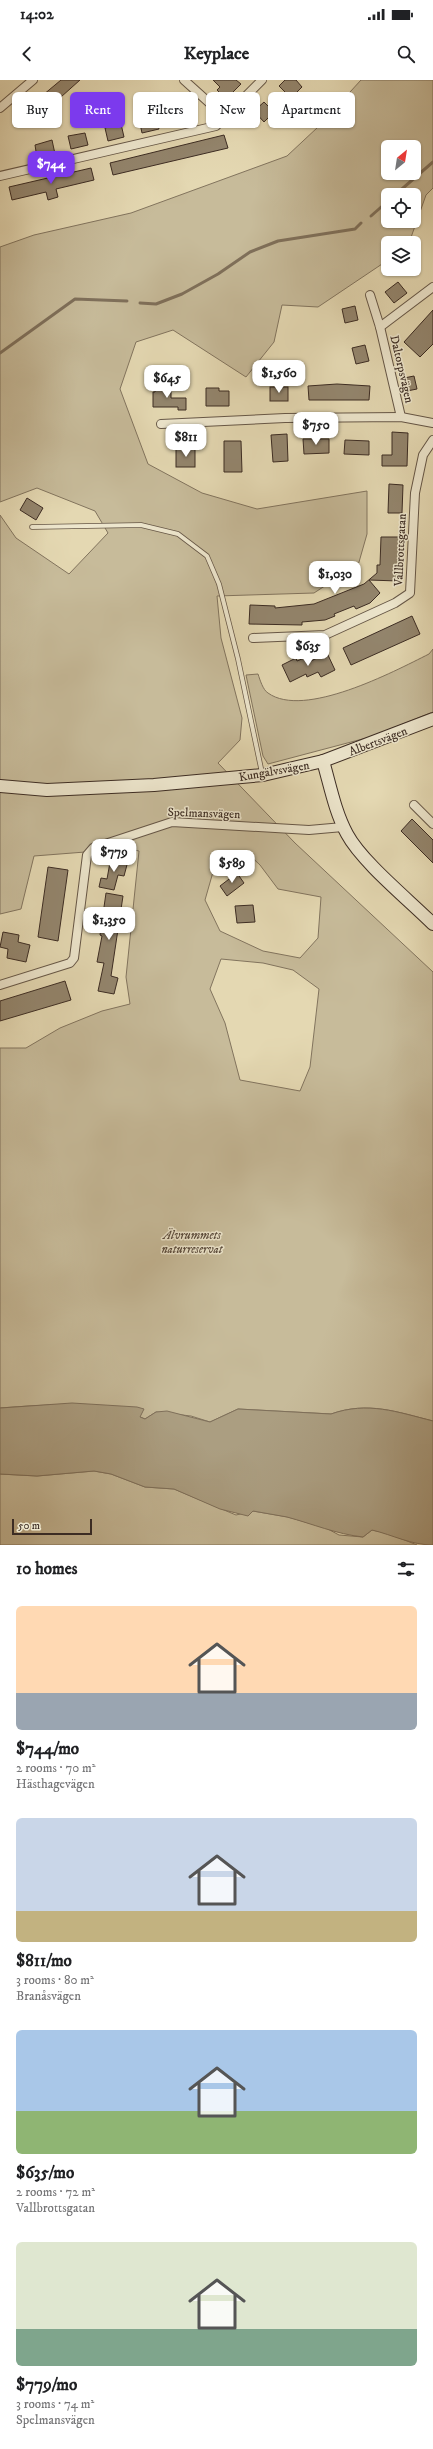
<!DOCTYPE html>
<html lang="en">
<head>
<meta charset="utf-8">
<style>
  :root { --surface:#fff; --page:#f2f2f2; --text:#202124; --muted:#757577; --accent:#7c3aed }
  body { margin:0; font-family:"IM FELL DW Pica",serif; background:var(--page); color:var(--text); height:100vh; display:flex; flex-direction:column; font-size:15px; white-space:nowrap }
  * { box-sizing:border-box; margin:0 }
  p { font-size:13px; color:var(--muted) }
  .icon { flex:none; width:22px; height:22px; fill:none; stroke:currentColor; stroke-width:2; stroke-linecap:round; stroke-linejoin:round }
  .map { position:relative; height:1465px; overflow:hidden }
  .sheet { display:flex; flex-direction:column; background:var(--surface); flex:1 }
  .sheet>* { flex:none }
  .hud { position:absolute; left:12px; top:12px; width:409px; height:36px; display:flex; gap:8px }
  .needle { width:26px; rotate:30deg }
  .tools { position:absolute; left:381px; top:60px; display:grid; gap:8px }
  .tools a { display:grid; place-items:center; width:40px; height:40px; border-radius:6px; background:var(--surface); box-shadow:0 1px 3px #0004; font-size:20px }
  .scale { position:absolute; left:12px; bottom:10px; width:80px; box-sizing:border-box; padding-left:4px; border:2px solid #3c2c23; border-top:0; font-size:11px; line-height:14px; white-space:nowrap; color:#3c2c23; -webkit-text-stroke:3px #ede6cd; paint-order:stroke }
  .price { position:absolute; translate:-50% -34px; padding:0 9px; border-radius:8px; background:#fff; color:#222; font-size:13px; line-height:26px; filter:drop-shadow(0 1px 2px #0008) }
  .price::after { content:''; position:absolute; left:50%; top:24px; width:12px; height:9px; margin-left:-6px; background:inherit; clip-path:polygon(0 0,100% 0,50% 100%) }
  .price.current { background:var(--accent); color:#fff }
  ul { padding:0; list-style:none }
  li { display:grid; align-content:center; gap:8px; height:212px; padding:0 16px }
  li span { display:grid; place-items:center; height:124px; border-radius:6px; color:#555 }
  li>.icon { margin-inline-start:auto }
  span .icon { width:72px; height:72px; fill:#fffc; stroke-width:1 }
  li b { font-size:17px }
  h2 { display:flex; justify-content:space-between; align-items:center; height:48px; padding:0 16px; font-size:17px }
  .pill { padding:0 14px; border-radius:6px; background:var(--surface); box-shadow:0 1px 3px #0004; font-size:14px; line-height:36px }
  .pill.current { background:var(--accent); color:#fff }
  .status { display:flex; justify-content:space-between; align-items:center; height:28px; padding:0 20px; background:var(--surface); direction:ltr }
  .status svg { height:11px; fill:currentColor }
  header { display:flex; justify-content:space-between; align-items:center; height:52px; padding:0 16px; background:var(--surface); font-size:18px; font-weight:700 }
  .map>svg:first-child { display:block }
  .green { fill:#c7bb9a; stroke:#82745e; fill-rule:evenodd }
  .water { fill:#ab9e81; stroke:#7f705b }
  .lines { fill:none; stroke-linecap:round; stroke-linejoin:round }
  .stream { stroke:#7f705b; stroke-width:3 }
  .building { fill:#93856d; stroke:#3c2c23 }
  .lane-casing { stroke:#665747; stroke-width:5.5 }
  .street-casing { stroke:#665747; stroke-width:10 }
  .secondary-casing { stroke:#3c2c23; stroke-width:14 }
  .lane { stroke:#ede6cd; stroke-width:4 }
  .street { stroke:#ede6cd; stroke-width:8 }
  .secondary { stroke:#ede6cd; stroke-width:12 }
  .labels { text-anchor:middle; stroke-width:3; stroke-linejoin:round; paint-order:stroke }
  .street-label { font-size:12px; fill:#3c2c23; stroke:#ede6cd }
  .park-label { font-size:12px; font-style:italic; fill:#58493b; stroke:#ede6cd }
</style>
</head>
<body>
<div class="status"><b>14:02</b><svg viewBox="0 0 49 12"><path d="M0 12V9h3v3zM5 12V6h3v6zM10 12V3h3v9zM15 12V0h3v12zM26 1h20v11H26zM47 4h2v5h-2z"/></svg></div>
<header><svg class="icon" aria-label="back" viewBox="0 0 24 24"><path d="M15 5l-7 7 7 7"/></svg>Keyplace<svg class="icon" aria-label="search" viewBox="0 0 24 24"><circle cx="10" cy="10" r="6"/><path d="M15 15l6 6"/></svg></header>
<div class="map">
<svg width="433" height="1465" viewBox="0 0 433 1465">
  <rect width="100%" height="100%" fill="#e4d8b2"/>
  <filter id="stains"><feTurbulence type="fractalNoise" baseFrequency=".005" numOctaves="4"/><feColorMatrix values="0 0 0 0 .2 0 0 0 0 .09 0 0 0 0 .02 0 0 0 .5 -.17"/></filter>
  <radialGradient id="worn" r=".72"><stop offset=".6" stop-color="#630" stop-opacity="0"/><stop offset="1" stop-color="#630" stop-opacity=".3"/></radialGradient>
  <g class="green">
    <path d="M361,0H433V108L426,115L409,163H388V180L318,227L282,225L274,262L246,297L173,250L136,262L120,309L148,384L202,413L257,429L367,411V454L357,489L346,492L314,513L217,516L221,558L242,638L240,660L218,683L295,763L433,892V1341C397,1332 368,1321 331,1334L238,1329L210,1342L191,1336L156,1332L145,1339C104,1319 44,1325 0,1328V968H26L60,948L102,931L130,924L126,897L139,771L114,766L98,771L34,776L21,829L0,834V435L16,458L69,494L108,453L95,431L37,408L0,422V167L34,155L131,133L287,76L318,47ZM388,67H414V93H388ZM388,115H414V141H388ZM245,771L260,785L278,809L321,817L318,858L300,878L263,871L220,851L205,820L213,792ZM221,879L263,883L293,890L319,909L310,987L300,1011L240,1000L225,943L210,909Z"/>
    <path d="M433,569V632L370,657L268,684L263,676L246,595L258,594C260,600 263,610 268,613C304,639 393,592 429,574Z"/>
    <polygon points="94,1391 111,1394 145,1407 174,1409 236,1435 253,1431 288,1437 326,1448 339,1455 363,1457 372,1450 390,1454 417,1465 0,1465 0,1394 37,1396"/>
  </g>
  <path class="water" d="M72,1323L137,1327L144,1329L140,1337L145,1339L156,1332L167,1331L210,1342L238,1329L331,1334C368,1321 397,1332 433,1341V1465C411,1465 393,1455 372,1450L363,1457C336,1454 313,1444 287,1437C276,1435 264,1433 253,1431L248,1436L220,1429L174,1409L145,1407L111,1394L94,1391L37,1396L0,1394V1328Z"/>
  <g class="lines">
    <g class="stream">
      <polyline points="395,115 433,82"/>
      <polyline points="371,136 388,121"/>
      <polyline points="140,223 156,224 182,214 218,194 250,172 278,161 355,149 361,143"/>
      <polyline points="0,273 75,219 127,221"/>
    </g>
  </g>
  <g class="building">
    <polygon points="61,0 80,0 52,25 43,15"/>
    <polygon points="213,0 236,0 241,4 226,19 217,10 220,7"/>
    <polygon points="285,0 296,0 302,7 291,18 279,6"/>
    <polygon points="183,19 196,30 187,40 174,28"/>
    <polygon points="264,22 274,32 264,42 254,31"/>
    <polygon points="31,25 40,35 27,46 18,36"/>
    <polygon points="155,35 159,49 142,53 139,39"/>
    <polygon points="121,44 124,57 108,61 105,48"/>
    <polygon points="85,53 88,65 71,69 68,56"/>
    <polygon points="224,55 228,68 113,95 110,83"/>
    <polygon points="52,60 55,74 37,78 35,65"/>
    <polygon points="91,88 94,100 56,109 58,117 48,120 46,112 12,120 9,107"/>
    <polygon points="398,202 407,213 394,223 385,212"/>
    <polygon points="355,226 358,240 345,243 342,229"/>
    <polygon points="433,230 433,264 420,277 404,262"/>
    <polygon points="365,265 369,281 356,284 352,268"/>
    <polygon points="414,296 417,309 407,311 404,298"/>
    <polygon points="337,304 370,306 369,320 309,320 308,306"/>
    <polygon points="171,305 171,318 186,318 186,330 178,330 178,327 153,327 153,312 155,312 155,306"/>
    <rect x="270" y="307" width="18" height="14"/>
    <polygon points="206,308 219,308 219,311 229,311 229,326 206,326"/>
    <polygon points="392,352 408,353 407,386 382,386 382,375 392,375"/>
    <polygon points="287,354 288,381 273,382 271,355"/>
    <polygon points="303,359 329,359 329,373 304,374"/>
    <polygon points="345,360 369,361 369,375 344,374"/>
    <polygon points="224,361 241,361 242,392 224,392"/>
    <rect x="176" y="368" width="19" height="19"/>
    <polygon points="389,404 403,405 402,433 388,433"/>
    <polygon points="27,418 43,428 36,440 20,430"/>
    <polygon points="381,457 401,457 398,501 369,500 380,513 370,523 356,529 354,526 334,534 335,536 325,540 302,542 302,545 249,544 250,525 275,526 275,528 314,524 364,504 377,493 377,485 380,485"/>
    <polygon points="412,536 420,554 351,585 343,568"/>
    <polygon points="327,573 335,590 321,597 318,592 307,597 306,594 290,602 282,585 296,578 297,581 309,576 311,581"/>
    <polygon points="412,739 433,760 433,783 401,751"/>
    <polygon points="111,777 128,781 124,796 118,795 114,810 99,807 101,798 107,799"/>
    <polygon points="48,787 68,790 58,861 38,857"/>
    <polygon points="237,793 244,803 227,816 220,806"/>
    <polygon points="106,813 123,816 111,896 118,898 114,914 98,911 104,883 97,882 102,856 100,855"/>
    <polygon points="253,825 255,842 237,843 235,826"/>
    <polygon points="3,852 19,855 18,862 30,865 26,882 7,878 8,869 0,867"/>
    <polygon points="65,901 71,920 0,941 0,921"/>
  </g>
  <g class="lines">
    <defs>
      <polyline id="lane" points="32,447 141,445 178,454 207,476 219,504 238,579 262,693"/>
      <g id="street">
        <polyline points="184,0 225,37"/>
        <polyline points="0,28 33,0"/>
        <polyline points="0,96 216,46 262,0"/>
        <polyline points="370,215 380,247 401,337"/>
        <polyline points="380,247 433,207"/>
        <polyline points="161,344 285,338 401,337 433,343"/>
        <polyline points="253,558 325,555 395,523 410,513 415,413 423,375 433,360"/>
        <polyline points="414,725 433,744"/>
        <polyline points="0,905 70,883 74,878 87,775 93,768 172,742 309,750 343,747"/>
      </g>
      <g id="secondary">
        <path d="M323,681C330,705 335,732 347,754C362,782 409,820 433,844"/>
        <polyline points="0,706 47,710 154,705 263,695 323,681 433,639"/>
      </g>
    </defs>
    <use href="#lane" class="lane-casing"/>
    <use href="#street" class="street-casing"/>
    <use href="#secondary" class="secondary-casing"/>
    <use href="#lane" class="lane"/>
    <use href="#street" class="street"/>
    <use href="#secondary" class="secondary"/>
  </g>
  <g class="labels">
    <g class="street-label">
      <text transform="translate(402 289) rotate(77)" y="4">Daltorpsvägen</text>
      <text transform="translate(400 470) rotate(-87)" y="4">Vallbrottsgatan</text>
      <text transform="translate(378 661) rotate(-21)" y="4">Albertsvägen</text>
      <text transform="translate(274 691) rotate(-10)" y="4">Kungälvsvägen</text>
      <text transform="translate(204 733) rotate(2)" y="4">Spelmansvägen</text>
    </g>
    <g class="park-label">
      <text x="192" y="1159">Älvrummets<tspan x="192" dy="14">naturreservat</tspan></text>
    </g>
  </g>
  <rect width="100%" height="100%" filter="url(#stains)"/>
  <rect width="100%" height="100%" fill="url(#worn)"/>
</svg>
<div class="tools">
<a><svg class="needle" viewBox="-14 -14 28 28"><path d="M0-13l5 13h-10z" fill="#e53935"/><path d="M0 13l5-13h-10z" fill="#757577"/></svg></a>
<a><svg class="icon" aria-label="locate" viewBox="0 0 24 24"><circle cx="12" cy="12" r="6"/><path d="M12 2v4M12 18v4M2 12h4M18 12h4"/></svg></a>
<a><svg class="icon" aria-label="layers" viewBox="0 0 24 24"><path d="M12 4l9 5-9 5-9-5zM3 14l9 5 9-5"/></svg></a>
</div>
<div class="scale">50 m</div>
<b class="price current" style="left:51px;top:105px">$744</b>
<b class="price" style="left:279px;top:314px">$1,560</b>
<b class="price" style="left:167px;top:319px">$645</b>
<b class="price" style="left:316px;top:366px">$750</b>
<b class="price" style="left:186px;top:378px">$811</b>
<b class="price" style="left:335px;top:515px">$1,030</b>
<b class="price" style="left:308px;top:587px">$635</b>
<b class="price" style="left:114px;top:793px">$779</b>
<b class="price" style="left:232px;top:804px">$589</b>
<b class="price" style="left:109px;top:861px">$1,350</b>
<div class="hud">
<a class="pill">Buy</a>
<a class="pill current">Rent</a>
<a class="pill">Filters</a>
<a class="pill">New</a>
<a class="pill">Apartment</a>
</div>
</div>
<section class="sheet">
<h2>10 homes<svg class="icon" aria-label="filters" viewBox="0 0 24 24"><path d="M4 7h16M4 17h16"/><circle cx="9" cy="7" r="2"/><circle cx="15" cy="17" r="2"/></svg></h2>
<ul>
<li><span style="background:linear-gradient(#ffd9b3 70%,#9aa5b1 0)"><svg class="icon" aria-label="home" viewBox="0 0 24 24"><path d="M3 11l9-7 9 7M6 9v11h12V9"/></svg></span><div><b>$744/mo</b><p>2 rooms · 70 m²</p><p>Hästhagevägen</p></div></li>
<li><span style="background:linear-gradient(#c9d6e8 75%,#c2b280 0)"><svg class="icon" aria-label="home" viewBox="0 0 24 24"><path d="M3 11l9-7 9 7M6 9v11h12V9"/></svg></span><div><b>$811/mo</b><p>3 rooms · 80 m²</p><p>Branåsvägen</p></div></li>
<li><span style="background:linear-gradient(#a9c7e8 65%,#8fb573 0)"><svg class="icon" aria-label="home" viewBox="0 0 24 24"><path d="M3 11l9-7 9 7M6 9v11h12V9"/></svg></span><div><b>$635/mo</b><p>2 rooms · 72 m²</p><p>Vallbrottsgatan</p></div></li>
<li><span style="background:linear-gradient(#dfe7d0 70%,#7fa58c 0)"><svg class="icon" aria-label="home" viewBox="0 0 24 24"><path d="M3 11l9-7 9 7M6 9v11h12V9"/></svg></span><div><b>$779/mo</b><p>3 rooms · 74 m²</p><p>Spelmansvägen</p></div></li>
</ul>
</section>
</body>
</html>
